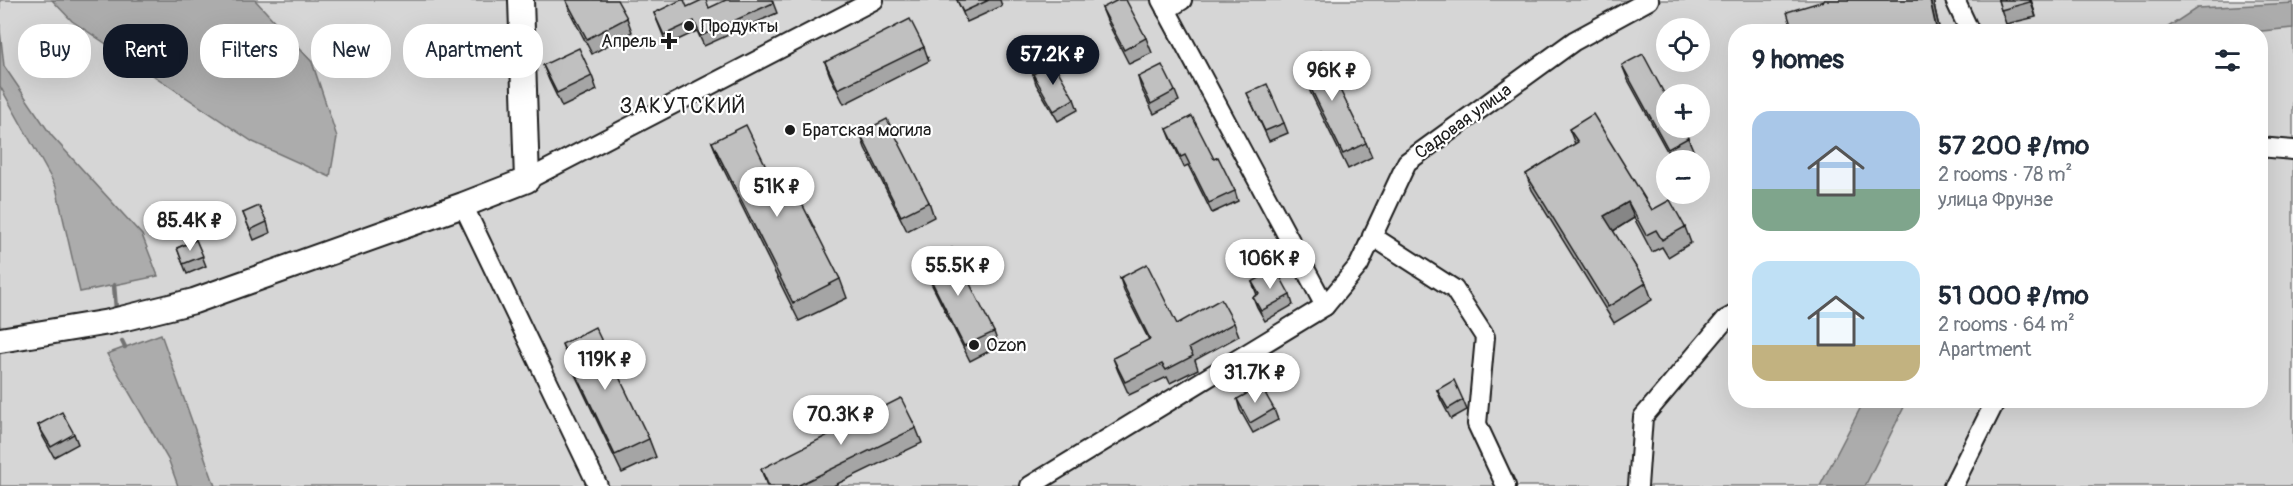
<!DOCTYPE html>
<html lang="en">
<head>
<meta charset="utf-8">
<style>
  :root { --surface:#fff; --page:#f2f2f3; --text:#1f2937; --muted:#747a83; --accent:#111827 }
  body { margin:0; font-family:Pangolin,sans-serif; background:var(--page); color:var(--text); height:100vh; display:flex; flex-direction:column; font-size:22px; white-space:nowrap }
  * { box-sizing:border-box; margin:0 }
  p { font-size:20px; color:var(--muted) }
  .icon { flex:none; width:33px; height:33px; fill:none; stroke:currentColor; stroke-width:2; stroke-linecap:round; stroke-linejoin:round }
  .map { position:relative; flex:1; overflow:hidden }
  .side { position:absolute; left:1728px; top:24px; width:540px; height:384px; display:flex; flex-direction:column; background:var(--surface); border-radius:24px; box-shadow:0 6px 24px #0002 }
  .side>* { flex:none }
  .guide { position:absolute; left:18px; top:24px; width:570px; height:54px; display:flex; gap:12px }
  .fabs { position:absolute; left:1656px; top:18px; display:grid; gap:12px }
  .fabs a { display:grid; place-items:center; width:54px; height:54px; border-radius:50%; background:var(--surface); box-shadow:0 6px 24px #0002; font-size:30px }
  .price { position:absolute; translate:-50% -51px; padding:0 14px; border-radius:21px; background:#fff; color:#222; font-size:20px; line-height:39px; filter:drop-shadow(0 2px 3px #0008) }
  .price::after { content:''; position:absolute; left:50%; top:36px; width:18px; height:14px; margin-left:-9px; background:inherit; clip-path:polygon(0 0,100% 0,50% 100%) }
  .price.selected { background:var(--accent); color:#fff }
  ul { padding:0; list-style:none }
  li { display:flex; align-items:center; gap:18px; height:150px; padding:0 24px }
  li span { display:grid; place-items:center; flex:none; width:168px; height:120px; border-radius:18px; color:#555 }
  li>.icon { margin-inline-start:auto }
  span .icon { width:72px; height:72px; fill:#fffc; stroke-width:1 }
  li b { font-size:26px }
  h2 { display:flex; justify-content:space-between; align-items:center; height:72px; padding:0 24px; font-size:26px }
  .tag { padding:0 21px; border-radius:24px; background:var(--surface); box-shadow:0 6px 24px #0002; font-size:21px; line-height:54px }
  .tag.selected { background:var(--accent); color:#fff }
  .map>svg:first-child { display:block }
  .green { fill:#d6d6d6; stroke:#797979; stroke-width:1.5; fill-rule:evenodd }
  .water { fill:#acacac; stroke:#727272; stroke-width:1.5 }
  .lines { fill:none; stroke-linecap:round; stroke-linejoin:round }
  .stream { stroke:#727272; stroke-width:4.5 }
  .minor-casing { stroke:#1c1c1c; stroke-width:22 }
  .tertiary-casing { stroke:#1c1c1c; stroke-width:28 }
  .minor { stroke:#fff; stroke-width:18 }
  .tertiary { stroke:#fff; stroke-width:24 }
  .wall { fill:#a5a5a5; stroke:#1c1c1c; stroke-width:1.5 }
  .shaded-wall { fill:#868686; stroke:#1c1c1c; stroke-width:1.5 }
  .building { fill:#c0c0c0; stroke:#1c1c1c; stroke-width:1.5 }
  .poi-dot { fill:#1c1c1c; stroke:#fff; stroke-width:2 }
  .labels { text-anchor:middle; stroke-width:4.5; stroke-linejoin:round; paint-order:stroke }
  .poi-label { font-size:18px; fill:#1c1c1c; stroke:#fff; text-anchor:start }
  .street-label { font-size:18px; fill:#1c1c1c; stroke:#fff }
  .quarter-label { font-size:21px; letter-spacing:1.5px; fill:#1c1c1c; stroke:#fff }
</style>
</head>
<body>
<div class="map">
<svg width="2293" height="486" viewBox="0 0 2293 486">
  <rect width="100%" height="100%" fill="#f6f6f6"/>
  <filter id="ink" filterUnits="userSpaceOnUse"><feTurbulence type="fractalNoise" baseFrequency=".0167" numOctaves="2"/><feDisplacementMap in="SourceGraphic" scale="12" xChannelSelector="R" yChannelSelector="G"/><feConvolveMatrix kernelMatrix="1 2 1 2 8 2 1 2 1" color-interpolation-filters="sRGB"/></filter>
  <g filter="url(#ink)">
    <path class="green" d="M0,0H2293V486H0ZM1666,28H1700V62H1666ZM1736,32H2260V400H1736ZM1666,94H1700V128H1666ZM1666,160H1700V194H1666Z"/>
    <g class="water">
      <polygon points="52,0 255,0 312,62 337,137 330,177 253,142 72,21"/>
      <polygon points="2293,3 2293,28 2251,32 2162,31 2197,8"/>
      <polygon points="0,30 4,66 51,135 142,235 158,276 80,292 56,187 0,86"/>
      <polygon points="161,334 215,486 178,486 169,461 107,354"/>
      <polygon points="1864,401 1907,401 1865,486 1820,486"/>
    </g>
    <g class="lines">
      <g class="stream">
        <polyline points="114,285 116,309"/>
        <polyline points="122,341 125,347"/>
      </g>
      <defs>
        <g id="minor">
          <polyline points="1161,0 1325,306"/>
          <polyline points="1955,0 1970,32"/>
          <polyline points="1166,10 1182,0"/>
          <polyline points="2260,147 2293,150"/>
          <polyline points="527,180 874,0"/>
          <polyline points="463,205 598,486"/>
          <polyline points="1372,236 1454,289 1485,337 1477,424 1506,486"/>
          <polyline points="1030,486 1325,306 1359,265 1407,162 1574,41 1649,0"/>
          <polyline points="1638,486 1643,417 1725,320 1736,314"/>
          <polyline points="1953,486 1996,400"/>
        </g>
        <polyline id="tertiary" points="0,340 109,322 194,301 463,205 527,180 521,0"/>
      </defs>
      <use href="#minor" class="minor-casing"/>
      <use href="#tertiary" class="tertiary-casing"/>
      <use href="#minor" class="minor"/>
      <use href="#tertiary" class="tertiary"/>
    </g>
    <g class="wall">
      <polygon points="566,0 627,18 632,32 592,54 570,12"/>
      <polygon points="772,0 777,13 704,46 697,31 667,45 654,13 687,7 709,8"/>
      <polygon points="957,0 1000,0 1002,6 967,22"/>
      <polygon points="1824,0 1933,0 1940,32 1793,32"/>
      <polygon points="1998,0 2031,0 2036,17 2006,24"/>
      <polygon points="1102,8 1146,38 1152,53 1129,64 1108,23"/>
      <polygon points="924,47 929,61 844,104 830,76 825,62"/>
      <polygon points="1298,62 1366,143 1372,157 1348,169 1303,77"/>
      <polygon points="543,65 592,76 597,90 562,107 549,80"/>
      <polygon points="1622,65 1688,138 1694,152 1678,160 1672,160 1628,80"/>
      <polygon points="1033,74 1074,99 1078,110 1058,121 1036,84"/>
      <polygon points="1138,77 1175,91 1179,101 1154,114 1141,88"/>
      <polygon points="1247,93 1284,123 1288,133 1269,141"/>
      <polygon points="1167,129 1214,159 1235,191 1238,201 1212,213 1188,165 1184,167 1171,139"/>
      <polygon points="1569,129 1652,210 1685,227 1691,243 1668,257 1662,247 1652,252 1634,218 1613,231 1646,283 1652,300 1614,323 1532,190 1526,174 1575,144"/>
      <polygon points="860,133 929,202 934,217 907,231 865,148"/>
      <polygon points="712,142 781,197 840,279 847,298 799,321 719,160"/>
      <polygon points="243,213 267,222 270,233 254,240"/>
      <polygon points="196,240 206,266 187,274 177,248"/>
      <polygon points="922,262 994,332 999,346 970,361 928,277"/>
      <polygon points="1120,278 1177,324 1234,323 1239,336 1195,360 1198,369 1170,383 1167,377 1129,395 1118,371 1113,358 1149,340 1124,291"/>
      <polygon points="1252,282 1290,295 1293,305 1265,321 1257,307 1253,297 1257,295"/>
      <polygon points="562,344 649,439 656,457 622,473 569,362"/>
      <polygon points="1437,390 1463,400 1467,410 1451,419 1441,400"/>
      <polygon points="1237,399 1274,409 1278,420 1253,433 1240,410"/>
      <polygon points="38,425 74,434 78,444 54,457 42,435"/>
      <polygon points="916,428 922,443 833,486 767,486 761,469"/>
    </g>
    <g class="shaded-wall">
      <polygon points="1930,0 1933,0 1940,32 1937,32"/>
      <polygon points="2030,0 2031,0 2036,17"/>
      <polygon points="1628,202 1634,218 1610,233 1604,216"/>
    </g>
    <g class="building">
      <polygon points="566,0 617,0 627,18 587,39"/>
      <polygon points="681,0 684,0 687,7 702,0 706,0 709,8 726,0 772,0 773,3 701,36 694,21 664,35 654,13"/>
      <polygon points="957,0 989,0 963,12"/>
      <polygon points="1118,0 1126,0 1146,38 1124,50 1102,8"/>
      <polygon points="1824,0 1930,0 1937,32 1903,32 1902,27 1878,32 1868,32 1868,30 1864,32 1793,32 1787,12 1824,1"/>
      <polygon points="1998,0 2030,0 2030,2 2001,10"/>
      <polygon points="910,19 924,47 838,89 825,62"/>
      <polygon points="579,48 592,76 557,93 543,65"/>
      <polygon points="1321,51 1366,143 1343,154 1298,62"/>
      <polygon points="1643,54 1666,97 1666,128 1683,128 1688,138 1668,149 1622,65"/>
      <polygon points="1053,62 1074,99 1054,111 1033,74"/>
      <polygon points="1162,65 1175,91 1151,104 1138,77"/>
      <polygon points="1267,84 1284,123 1265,131 1247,93"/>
      <polygon points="1593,114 1652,210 1670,200 1685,227 1662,240 1656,230 1646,235 1628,202 1604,216 1646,283 1608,307 1526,174 1578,142 1569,129"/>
      <polygon points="1192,116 1214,159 1218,157 1235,191 1209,203 1185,155 1181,157 1167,129"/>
      <polygon points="887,119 929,202 901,216 860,133"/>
      <polygon points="746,125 781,197 795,190 840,279 793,303 712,142"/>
      <polygon points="259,206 267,222 250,230 243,213"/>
      <polygon points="196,240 203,256 183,264 177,248"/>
      <polygon points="952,248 994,332 964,346 922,262"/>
      <polygon points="1147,264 1177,324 1221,299 1234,323 1189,348 1193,356 1166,370 1162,364 1125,382 1113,358 1150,339 1120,278"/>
      <polygon points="1276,269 1290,295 1261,311 1253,297 1259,294 1252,282"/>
      <polygon points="595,327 649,439 615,455 562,344"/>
      <polygon points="1454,380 1463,400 1448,409 1437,390"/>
      <polygon points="1261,386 1274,409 1250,423 1237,399"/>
      <polygon points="901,398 916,428 797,486 769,486 761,469"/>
      <polygon points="62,412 74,434 51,447 38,425"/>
    </g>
  </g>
  <g class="poi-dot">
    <circle cx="689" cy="26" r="6"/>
    <path d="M666 32h6v6h6v6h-6v6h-6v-6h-6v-6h6z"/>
    <circle cx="790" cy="130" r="6"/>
    <circle cx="974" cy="345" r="6"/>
  </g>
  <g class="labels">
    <g class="poi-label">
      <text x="701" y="32">Продукты</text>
      <text x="657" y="47" text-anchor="end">Апрель</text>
      <text x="802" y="136">Братская могила</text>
      <text x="986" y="351">Ozon</text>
    </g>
    <g class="street-label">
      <text transform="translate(1463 121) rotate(-36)" y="6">Садовая улица</text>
    </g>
    <g class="quarter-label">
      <text x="683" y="113">ЗАКУТСКИЙ</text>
    </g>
  </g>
</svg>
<div class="fabs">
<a><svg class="icon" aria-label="locate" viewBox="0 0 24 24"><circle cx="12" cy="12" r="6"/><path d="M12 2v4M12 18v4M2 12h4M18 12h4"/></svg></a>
<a>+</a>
<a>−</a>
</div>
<b class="price selected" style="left:1053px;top:86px">57.2K ₽</b>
<b class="price" style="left:1332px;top:102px">96K ₽</b>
<b class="price" style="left:777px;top:218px">51K ₽</b>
<b class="price" style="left:190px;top:252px">85.4K ₽</b>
<b class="price" style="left:1270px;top:290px">106K ₽</b>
<b class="price" style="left:958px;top:297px">55.5K ₽</b>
<b class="price" style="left:605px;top:391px">119K ₽</b>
<b class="price" style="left:1255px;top:404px">31.7K ₽</b>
<b class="price" style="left:841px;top:446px">70.3K ₽</b>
<div class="guide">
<a class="tag">Buy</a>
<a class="tag selected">Rent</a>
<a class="tag">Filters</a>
<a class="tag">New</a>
<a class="tag">Apartment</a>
</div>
<section class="side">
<h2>9 homes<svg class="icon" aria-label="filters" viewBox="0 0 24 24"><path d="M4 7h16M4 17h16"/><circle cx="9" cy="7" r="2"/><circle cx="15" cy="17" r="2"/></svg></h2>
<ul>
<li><span style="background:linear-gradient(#a9c7e8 65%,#7fa58c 0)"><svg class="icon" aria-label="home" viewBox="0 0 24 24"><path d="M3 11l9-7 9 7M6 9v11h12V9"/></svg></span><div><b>57 200 ₽/mo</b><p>2 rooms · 78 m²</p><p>улица Фрунзе</p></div></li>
<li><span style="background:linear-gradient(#bfe0f5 70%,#c2b280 0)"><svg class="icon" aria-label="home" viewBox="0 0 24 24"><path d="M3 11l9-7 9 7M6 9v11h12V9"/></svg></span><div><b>51 000 ₽/mo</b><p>2 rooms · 64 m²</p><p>Apartment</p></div></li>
</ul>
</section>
</div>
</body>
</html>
